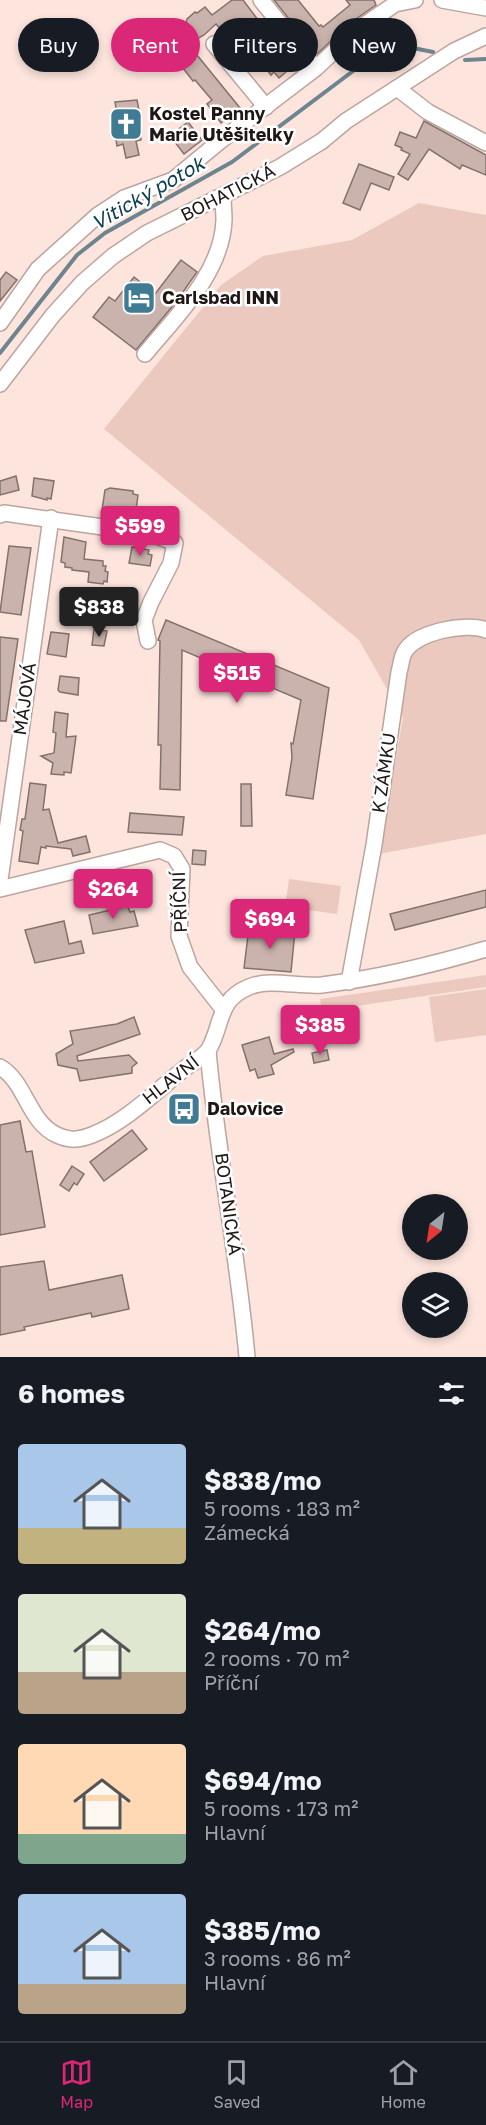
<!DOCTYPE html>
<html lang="en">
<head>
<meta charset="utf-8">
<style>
  :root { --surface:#171b24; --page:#20242c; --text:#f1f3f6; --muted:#9ea1a6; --line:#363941; --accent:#db2777 }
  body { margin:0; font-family:"Golos Text",sans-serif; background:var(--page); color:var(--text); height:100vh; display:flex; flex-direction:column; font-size:22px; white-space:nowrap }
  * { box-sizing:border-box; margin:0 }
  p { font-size:20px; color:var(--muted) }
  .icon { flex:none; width:33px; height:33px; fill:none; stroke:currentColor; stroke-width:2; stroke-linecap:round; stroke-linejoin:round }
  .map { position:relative; height:1357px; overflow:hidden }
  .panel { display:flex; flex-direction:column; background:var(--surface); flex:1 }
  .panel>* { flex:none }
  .guide { position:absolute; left:18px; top:18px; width:450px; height:54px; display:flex; gap:12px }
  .needle { width:39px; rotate:210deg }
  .tools { position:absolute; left:402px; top:1194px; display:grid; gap:12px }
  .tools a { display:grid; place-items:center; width:66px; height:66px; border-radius:50%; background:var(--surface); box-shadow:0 3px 9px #0003; font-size:30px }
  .price { position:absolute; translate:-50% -51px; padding:0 14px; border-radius:6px; background:var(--accent); color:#fff; font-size:20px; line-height:39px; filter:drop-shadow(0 2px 3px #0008) }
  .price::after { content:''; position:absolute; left:50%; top:36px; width:18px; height:14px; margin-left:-9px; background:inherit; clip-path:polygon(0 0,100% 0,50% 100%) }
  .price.on { background:#222; color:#fff }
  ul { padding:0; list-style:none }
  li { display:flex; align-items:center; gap:18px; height:150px; padding:0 18px }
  li span { display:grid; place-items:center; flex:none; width:168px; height:120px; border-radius:6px; color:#555 }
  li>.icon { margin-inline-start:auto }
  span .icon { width:72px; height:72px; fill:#fffc; stroke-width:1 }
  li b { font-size:26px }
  h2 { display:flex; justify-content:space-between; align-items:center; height:72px; padding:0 18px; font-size:26px }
  .tag { padding:0 21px; border-radius:27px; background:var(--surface); box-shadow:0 3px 9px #0003; font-size:21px; line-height:54px }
  .tag.on { background:var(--accent); color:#fff }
  .dock { display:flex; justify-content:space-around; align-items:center; height:84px; border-top:2px solid var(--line); background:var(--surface); font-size:16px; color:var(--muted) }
  .dock a { display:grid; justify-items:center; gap:3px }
  .dock .on { color:var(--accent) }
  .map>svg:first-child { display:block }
  .green { fill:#ebc9be }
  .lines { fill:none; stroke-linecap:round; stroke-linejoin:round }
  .stream { stroke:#6e848e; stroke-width:4 }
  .building { fill:#c9b3ac; stroke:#85716b; stroke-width:1.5 }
  .minor-casing { stroke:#bba59e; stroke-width:18 }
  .minor { stroke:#fff; stroke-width:15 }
  .labels { text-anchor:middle; stroke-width:5; stroke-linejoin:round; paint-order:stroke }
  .poi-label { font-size:18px; font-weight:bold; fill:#1f1715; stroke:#fff; text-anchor:start }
  .street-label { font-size:18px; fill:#1f1715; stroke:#fff }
  .water-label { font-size:20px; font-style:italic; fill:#0d4051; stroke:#fff }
</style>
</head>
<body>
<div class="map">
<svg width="486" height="1357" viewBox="0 0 486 1357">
  <rect width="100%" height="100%" fill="#fde5de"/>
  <g class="green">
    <polygon points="419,203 486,215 486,834 379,854 403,717 359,640 104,429 221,285 263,256 352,240"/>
    <polygon points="289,879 341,886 337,914 285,907"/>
    <polygon points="486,975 486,987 322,1011 320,999"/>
    <polygon points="486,989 486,1035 435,1042 429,997"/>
  </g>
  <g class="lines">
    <g class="stream">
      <polyline points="465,60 486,59"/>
      <polyline points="0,353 77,255 105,233 232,162 373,56 413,48 433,52"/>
    </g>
  </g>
  <g class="building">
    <polygon points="232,0 243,0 293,66 279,78 274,72 271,75 241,36 232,43 216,24 204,35 188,44 240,108 221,123 207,104 212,100 195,80 193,81 169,50 193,31 186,23 187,19 195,12 197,13 205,7 212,15"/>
    <polygon points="274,0 298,0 319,26 321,25 323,27 350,5 346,0 374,0 376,5 350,23 317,54"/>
    <polygon points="137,100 139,110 136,111 141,140 136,141 139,155 126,158 123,144 117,146 112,114 117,114 115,102"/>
    <polygon points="424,121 486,155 486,175 462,165 460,169 429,149 408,180 398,174 410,154 401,150 402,148 395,145 400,132 416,138"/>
    <polygon points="188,122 202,140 184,154 174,141 177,139 172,134"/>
    <polygon points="359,164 394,177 389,190 371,183 360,210 343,203"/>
    <polygon points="181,260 197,272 176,302 136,350 93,317 109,297 115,301 134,277 155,294"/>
    <polygon points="6,272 17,280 0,301 0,280"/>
    <polygon points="16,476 19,490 0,495 0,481"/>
    <polygon points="34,478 54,481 51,499 47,498 47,500 32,496"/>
    <polygon points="110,488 133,491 133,494 138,495 136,510 122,508 121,513 102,510 105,490"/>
    <polygon points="64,537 86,542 84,559 103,561 103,566 106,566 105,571 108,572 107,582 104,581 103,584 88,582 89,572 72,570 72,568 65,567 65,563 61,562"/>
    <polygon points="9,546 31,548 21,615 0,612"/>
    <polygon points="132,547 149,550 148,554 152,555 150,566 129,563"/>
    <polygon points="166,620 329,688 313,799 286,795 292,758 291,743 293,744 301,700 182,650 180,790 160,789 161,745 158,745 160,641 158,640"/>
    <polygon points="94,629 107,631 104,646 92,645"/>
    <polygon points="51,632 69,634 66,657 47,654"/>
    <polygon points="0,637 18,639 6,721 0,721"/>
    <polygon points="60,676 79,678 78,695 60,692 58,690"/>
    <polygon points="55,712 68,714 66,737 76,736 71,773 64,772 64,775 51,774 53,763 41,756 54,753 56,733 53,732"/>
    <polygon points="30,783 46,785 43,810 49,809 58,843 86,836 90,852 73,856 71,849 46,846 46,848 41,847 38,864 19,861 23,831 20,830 22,819 25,819"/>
    <polygon points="241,784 251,784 252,826 241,826"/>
    <polygon points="130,813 184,817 182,835 128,832"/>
    <polygon points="193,850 206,851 205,865 192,864"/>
    <polygon points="486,890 486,907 395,930 390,914"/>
    <polygon points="128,906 130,912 134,911 138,926 93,934 89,915"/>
    <polygon points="64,921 69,944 81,941 84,953 35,963 25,930"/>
    <polygon points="249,927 295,931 291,972 244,968"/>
    <polygon points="134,1017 140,1034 77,1056 78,1061 129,1055 137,1063 132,1067 132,1073 80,1081 77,1069 58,1065 56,1054 73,1044 70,1031 117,1024"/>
    <polygon points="269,1037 274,1054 293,1049 294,1052 271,1065 274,1074 258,1078 255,1069 250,1071 242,1045"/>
    <polygon points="327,1050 329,1060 314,1063 312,1053"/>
    <polygon points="20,1121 26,1152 32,1151 45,1227 0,1235 0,1125"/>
    <polygon points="132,1130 147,1149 104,1181 90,1162"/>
    <polygon points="72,1166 84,1174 77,1185 74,1183 69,1191 60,1185"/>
    <polygon points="44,1261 49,1290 122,1275 129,1309 92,1317 91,1313 24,1327 25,1330 0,1335 0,1267"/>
  </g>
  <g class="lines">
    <defs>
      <g id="minor">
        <polyline points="261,0 316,68"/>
        <polyline points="442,0 486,8"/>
        <polyline points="214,44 266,107"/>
        <polyline points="397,88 428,112 486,143"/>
        <polyline points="0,323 38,269 98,215 124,198 173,180 219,142 316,68 357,30 395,4 415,0"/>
        <path d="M145,354C177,315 222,273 224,220C224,212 223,204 223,196"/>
        <polyline points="0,384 53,315 82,283 113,256 147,233 280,167 322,141 346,121 454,51 486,36"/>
        <polyline points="0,515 4,513 152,534 175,543 171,563 151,602 144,620 148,641"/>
        <polyline points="0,880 51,518"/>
        <polyline points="0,889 160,850 174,856 182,869 179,936 190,967 223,1009"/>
        <path d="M349,982L374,845L399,672C401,666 401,659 404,653C414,632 466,622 486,630"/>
        <path d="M208,1051C217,1153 238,1254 247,1357"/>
        <path d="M0,1067C26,1082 28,1122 57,1135C70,1141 79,1140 92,1135C126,1122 156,1091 184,1069C192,1063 204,1057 209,1049C223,1024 217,1000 249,987C270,978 299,987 322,985C378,978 432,965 486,949"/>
      </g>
    </defs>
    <use href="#minor" class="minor-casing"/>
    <use href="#minor" class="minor"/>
  </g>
  <defs>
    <symbol id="church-square" viewBox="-11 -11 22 22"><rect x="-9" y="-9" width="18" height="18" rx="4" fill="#3f7c93" stroke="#fff"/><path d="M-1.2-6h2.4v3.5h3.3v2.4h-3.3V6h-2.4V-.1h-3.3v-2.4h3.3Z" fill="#fff"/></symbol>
    <symbol id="hotel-square" viewBox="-11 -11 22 22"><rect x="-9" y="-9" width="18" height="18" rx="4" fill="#3f7c93" stroke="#fff"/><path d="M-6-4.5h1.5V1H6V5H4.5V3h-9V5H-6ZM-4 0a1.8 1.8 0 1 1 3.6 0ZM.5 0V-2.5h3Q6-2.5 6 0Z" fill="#fff"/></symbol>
    <symbol id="bus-square" viewBox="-11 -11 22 22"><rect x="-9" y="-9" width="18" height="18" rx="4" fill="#3f7c93" stroke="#fff"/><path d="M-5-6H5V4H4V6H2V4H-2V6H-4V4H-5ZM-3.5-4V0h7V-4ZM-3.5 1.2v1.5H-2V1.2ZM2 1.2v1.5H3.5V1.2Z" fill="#fff"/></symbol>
  </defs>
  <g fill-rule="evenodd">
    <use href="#church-square" x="107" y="105" width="38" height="38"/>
    <use href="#hotel-square" x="120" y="279" width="38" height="38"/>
    <use href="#bus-square" x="165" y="1090" width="38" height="38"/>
  </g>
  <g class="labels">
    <g class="poi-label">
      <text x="149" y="120">Kostel Panny<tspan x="149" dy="21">Marie Utěšitelky</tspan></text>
      <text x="162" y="304">Carlsbad INN</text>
      <text x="207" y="1115">Dalovice</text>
    </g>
    <g class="street-label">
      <text transform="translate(228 193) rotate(-27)" y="6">BOHATICKÁ</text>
      <text transform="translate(25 699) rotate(-82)" y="6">MÁJOVÁ</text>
      <text transform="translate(384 773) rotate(-82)" y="6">K ZÁMKU</text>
      <text transform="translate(180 902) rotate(-92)" y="6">PŘÍČNÍ</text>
      <text transform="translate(171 1080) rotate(-38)" y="6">HLAVNÍ</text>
      <text transform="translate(228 1204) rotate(82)" y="6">BOTANICKÁ</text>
    </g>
    <g class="water-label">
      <text transform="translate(148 193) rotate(-30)" y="7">Vitický potok</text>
    </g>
  </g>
</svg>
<div class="tools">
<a><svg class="needle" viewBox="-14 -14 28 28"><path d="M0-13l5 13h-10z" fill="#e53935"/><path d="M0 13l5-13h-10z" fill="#9ea1a6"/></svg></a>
<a><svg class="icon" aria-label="layers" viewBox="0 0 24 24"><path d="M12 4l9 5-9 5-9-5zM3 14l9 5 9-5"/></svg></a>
</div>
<b class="price" style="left:140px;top:557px">$599</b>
<b class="price on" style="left:99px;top:638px">$838</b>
<b class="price" style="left:237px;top:704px">$515</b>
<b class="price" style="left:113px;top:920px">$264</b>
<b class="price" style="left:270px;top:950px">$694</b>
<b class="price" style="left:320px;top:1056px">$385</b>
<div class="guide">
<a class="tag">Buy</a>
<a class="tag on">Rent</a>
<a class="tag">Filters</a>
<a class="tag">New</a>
</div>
</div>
<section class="panel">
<h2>6 homes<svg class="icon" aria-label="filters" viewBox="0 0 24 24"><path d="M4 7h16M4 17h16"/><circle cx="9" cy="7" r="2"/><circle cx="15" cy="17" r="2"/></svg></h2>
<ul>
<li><span style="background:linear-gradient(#a9c7e8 70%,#c2b280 0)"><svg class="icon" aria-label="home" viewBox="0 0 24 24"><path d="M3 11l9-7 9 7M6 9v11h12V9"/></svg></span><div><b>$838/mo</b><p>5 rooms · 183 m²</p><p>Zámecká</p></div></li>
<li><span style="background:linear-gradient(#dfe7d0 65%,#b9a48a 0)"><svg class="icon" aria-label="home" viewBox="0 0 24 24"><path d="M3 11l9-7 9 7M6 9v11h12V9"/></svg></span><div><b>$264/mo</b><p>2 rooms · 70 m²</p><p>Příční</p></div></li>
<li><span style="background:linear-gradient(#ffd9b3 75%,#7fa58c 0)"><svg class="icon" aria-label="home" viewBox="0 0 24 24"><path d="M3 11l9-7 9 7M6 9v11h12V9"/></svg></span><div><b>$694/mo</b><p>5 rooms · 173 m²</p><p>Hlavní</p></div></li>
<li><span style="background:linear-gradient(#a9c7e8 75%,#b9a48a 0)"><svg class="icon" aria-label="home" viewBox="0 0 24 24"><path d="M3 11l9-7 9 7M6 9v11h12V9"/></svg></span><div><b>$385/mo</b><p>3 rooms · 86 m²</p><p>Hlavní</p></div></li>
</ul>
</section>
<nav class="dock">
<a class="on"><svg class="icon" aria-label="map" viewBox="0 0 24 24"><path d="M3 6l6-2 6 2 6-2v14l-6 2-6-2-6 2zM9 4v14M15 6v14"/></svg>Map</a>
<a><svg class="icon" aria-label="saved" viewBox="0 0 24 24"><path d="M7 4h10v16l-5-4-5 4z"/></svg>Saved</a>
<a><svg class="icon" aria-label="home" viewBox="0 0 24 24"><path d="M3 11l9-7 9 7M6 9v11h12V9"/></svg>Home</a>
</nav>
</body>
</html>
